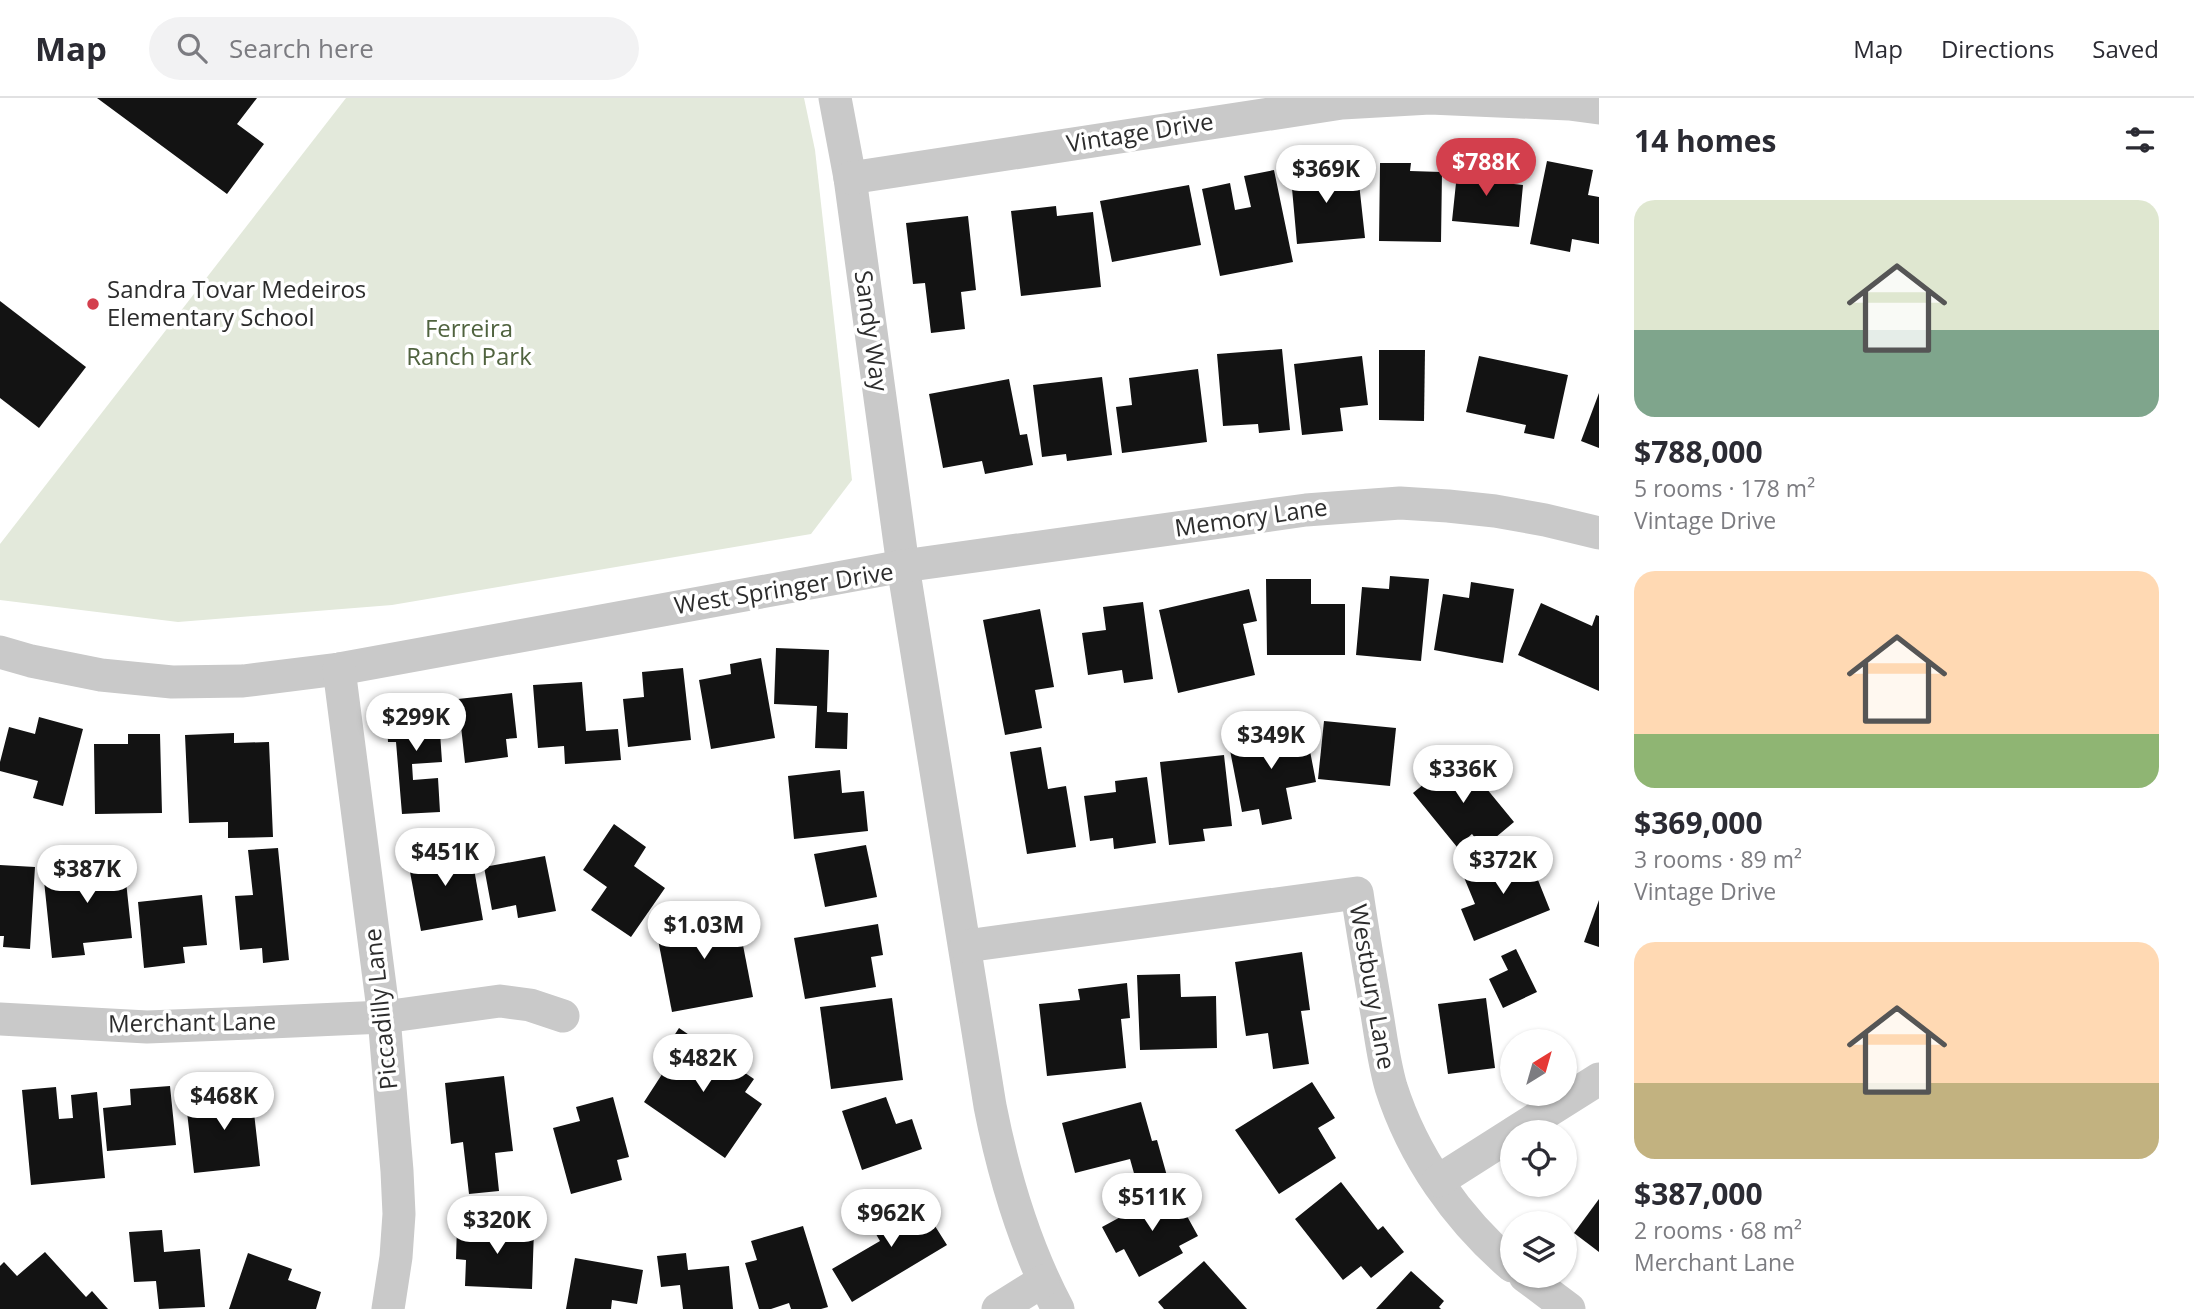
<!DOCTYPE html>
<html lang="en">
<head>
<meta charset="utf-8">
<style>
  :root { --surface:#fff; --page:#f2f2f3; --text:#2b2b33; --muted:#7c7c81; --line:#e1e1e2; --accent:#d33f4d }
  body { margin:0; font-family:"Open Sans",sans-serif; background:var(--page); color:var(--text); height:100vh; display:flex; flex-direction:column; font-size:26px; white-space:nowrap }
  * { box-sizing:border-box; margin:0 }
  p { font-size:23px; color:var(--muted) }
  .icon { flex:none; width:38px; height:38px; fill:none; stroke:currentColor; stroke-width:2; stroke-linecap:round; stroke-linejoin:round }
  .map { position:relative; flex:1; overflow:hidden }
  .panel { display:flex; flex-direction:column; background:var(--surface); width:595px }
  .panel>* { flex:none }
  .needle { width:46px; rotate:37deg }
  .controls { position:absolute; left:1500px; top:931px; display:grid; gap:14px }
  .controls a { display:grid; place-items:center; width:77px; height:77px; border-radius:50%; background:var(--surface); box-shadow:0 2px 5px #0004; font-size:35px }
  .price { position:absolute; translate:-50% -60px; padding:0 16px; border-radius:24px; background:#fff; color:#222; font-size:23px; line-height:46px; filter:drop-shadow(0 2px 4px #0008) }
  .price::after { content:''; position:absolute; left:50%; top:42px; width:21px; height:16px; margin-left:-10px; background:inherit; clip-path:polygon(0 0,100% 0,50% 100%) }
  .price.active { background:var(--accent); color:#fff }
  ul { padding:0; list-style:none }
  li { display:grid; align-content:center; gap:14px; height:371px; padding:0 35px }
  li span { display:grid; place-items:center; height:217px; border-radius:21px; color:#555 }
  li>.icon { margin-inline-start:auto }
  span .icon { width:126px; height:126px; fill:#fffc; stroke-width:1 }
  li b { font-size:30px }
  h2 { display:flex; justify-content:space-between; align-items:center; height:84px; padding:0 35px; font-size:30px }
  header { display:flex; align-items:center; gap:42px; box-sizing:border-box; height:98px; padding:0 35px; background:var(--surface); border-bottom:2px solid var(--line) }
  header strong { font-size:33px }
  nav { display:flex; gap:38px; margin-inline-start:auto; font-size:24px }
  .search { width:490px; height:63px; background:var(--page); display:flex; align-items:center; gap:18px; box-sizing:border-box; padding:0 24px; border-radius:38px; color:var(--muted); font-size:26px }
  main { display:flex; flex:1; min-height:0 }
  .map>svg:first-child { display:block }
  .green { fill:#e3e9db }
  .building { fill:#131313 }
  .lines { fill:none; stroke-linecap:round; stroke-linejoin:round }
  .street { stroke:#c9c9c9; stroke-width:33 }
  .poi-dot { fill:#d33f4d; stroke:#fff; stroke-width:2.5 }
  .labels { text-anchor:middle; stroke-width:7; stroke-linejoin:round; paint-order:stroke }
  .street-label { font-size:24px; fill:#2c2c2c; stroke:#fff }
  .poi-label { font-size:24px; fill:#2c2c2c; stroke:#fff; text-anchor:start }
  .park-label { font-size:24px; fill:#50633f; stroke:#fff }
</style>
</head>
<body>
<header>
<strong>Map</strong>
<div class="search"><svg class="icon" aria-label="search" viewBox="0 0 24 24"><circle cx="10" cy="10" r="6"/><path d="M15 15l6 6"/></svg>Search here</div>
<nav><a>Map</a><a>Directions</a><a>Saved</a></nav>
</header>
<main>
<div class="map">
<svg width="1599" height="1211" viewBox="0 0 1599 1211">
  <rect width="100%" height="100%" fill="#fff"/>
  <polygon class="green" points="346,0 804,0 815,52 852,382 811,436 392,507 178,524 0,502 0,446"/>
  <g class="building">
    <polygon points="97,0 257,0 237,26 264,46 227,96"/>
    <polygon points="1547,63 1593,72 1588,97 1599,99 1599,146 1572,141 1570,154 1530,146"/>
    <polygon points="1327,64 1329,79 1358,76 1365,140 1297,146 1290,68"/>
    <polygon points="1380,65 1411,65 1410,73 1442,74 1441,144 1379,143"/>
    <polygon points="1458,66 1498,70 1496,84 1523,87 1519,129 1452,123"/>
    <polygon points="1274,72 1293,164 1220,178 1202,91 1230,85 1235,112 1251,109 1244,78"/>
    <polygon points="1189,87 1201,147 1112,164 1100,103"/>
    <polygon points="1056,108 1057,118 1093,114 1101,189 1021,198 1011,113"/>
    <polygon points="968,118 976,192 961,194 965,231 931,235 925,185 913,186 906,125"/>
    <polygon points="0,203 86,269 39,330 0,300"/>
    <polygon points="1282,251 1290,332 1259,335 1258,326 1223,328 1217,256"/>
    <polygon points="1379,252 1425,252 1424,323 1379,322"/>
    <polygon points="1362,258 1368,307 1340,310 1343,333 1302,337 1294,266"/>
    <polygon points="1479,258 1568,277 1554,341 1524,335 1526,327 1466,314"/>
    <polygon points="1198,271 1207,344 1122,355 1116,309 1132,307 1129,280"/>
    <polygon points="1102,279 1112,357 1067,363 1066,356 1042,359 1033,287"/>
    <polygon points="1009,281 1020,337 1027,336 1033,367 985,376 982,363 943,370 929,296"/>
    <polygon points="1599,295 1599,350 1581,343"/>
    <polygon points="1390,478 1429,481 1421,563 1356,557 1362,489 1389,491"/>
    <polygon points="1266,481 1311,481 1311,506 1345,506 1345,557 1267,557"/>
    <polygon points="1471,484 1514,491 1503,565 1434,552 1443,496 1469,500"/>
    <polygon points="1249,491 1257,523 1243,526 1255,577 1178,595 1159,512"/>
    <polygon points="1143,504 1153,581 1124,585 1122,572 1088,577 1082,535 1106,532 1103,509"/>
    <polygon points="1541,505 1592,528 1596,517 1599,518 1599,593 1518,557"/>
    <polygon points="1040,511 1054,589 1035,592 1042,630 1005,637 983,522"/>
    <polygon points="776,550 829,552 827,614 848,615 847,651 815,650 817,608 774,606"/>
    <polygon points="761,560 775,640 711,651 699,582 731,576 730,566"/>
    <polygon points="683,570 691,642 628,649 623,601 644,599 642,574"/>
    <polygon points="582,584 586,633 618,631 621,662 565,666 564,648 538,650 533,587"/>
    <polygon points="512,595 517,640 506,641 508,659 465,665 458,601"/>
    <polygon points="438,604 442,664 412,666 413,682 438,680 440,714 402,716 396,644 388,644 386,607"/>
    <polygon points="39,619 83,631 63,708 33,700 38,683 0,673 0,664 9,629 35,636"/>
    <polygon points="1324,623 1396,630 1390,688 1318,681"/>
    <polygon points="1305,627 1316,684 1286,690 1292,721 1262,727 1259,711 1242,714 1228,642"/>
    <polygon points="234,635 234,645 269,644 273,739 228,740 228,724 189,725 185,637"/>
    <polygon points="128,636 160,636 162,715 95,716 94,646 128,646"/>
    <polygon points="1041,649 1048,691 1066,688 1076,749 1027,756 1010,654"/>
    <polygon points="1224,657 1232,728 1203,731 1205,743 1169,747 1160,664"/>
    <polygon points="1459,657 1514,724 1483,750 1472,736 1457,749 1413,695"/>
    <polygon points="840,672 842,695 864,693 868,733 794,741 788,678"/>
    <polygon points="1147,679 1156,745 1114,751 1113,740 1090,743 1084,698 1116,694 1115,683"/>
    <polygon points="614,726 646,749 634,768 665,790 631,839 591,812 607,789 583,772"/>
    <polygon points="866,747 877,799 825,809 814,756"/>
    <polygon points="470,748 483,822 421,833 407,758"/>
    <polygon points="278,750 289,862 263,865 262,850 240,852 235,798 253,797 248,752"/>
    <polygon points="1526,752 1550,812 1474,843 1461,811 1475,806 1463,777"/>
    <polygon points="123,755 132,840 83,845 85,857 52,860 43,773 87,768 86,759"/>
    <polygon points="545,758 556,813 518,820 516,807 492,812 484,769"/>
    <polygon points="0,767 35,769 30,851 3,849 4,838 0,838"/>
    <polygon points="202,797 207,847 183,849 185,865 144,870 138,804"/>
    <polygon points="1599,802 1599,849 1584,844"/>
    <polygon points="736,811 753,899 672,914 655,826"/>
    <polygon points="878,826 883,857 871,859 876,889 805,901 794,840"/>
    <polygon points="1516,851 1537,894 1503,910 1489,881 1508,872 1501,858"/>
    <polygon points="1302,854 1310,912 1301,913 1309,966 1273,971 1268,935 1246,938 1235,864"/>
    <polygon points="1180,876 1181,899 1216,898 1217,950 1140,952 1137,877"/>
    <polygon points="1127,885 1130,920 1121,921 1126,970 1047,978 1039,906 1080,902 1078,891"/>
    <polygon points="892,900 903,982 831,991 820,909"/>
    <polygon points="1486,900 1495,970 1448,976 1438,906"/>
    <polygon points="679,930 754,981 745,994 762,1006 725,1060 644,1004 668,967 659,961"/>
    <polygon points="504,978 513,1053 495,1055 499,1093 469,1096 463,1044 451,1046 445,985"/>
    <polygon points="1312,984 1335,1020 1318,1030 1336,1060 1279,1096 1235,1032"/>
    <polygon points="170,988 176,1047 107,1053 103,1010 131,1007 130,991"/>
    <polygon points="251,988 260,1068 194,1075 186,1005 222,1001 221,991"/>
    <polygon points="56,989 59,1021 73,1020 71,997 97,994 105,1080 31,1087 22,992"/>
    <polygon points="613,999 629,1059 617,1062 622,1082 571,1096 553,1030 580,1023 576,1009"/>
    <polygon points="886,999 896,1026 912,1021 922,1051 862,1072 842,1013"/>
    <polygon points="1141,1004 1152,1043 1157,1042 1167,1078 1137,1086 1130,1061 1075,1075 1062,1025"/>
    <polygon points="1341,1084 1378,1132 1383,1128 1404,1154 1371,1180 1361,1168 1343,1182 1295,1121"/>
    <polygon points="1172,1091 1198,1138 1179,1148 1183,1155 1139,1179 1124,1151 1116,1155 1102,1129"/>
    <polygon points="916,1098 947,1147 852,1204 832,1171 880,1143 870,1126"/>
    <polygon points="1599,1101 1599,1154 1574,1135"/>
    <polygon points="457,1127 534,1131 532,1191 465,1188 466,1162 456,1161"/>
    <polygon points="803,1128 828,1209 821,1211 791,1211 789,1205 771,1211 759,1211 745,1165 757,1162 751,1143"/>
    <polygon points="162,1132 164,1154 200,1151 205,1209 159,1211 156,1183 134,1184 129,1134"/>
    <polygon points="45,1154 86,1199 92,1193 108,1211 0,1211 0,1168 4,1164 17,1178"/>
    <polygon points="248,1155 292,1171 288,1182 321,1194 316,1211 229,1211"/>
    <polygon points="686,1155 688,1172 729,1168 733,1211 683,1211 680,1187 661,1189 657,1158"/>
    <polygon points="575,1160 643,1172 637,1206 612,1202 611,1211 566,1211"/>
    <polygon points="1204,1163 1247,1211 1164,1211 1158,1204"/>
    <polygon points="1411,1173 1444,1203 1439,1209 1441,1211 1376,1211"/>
  </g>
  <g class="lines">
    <g class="street">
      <path d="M835,0L850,80L903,468L990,1008C1004,1079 1024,1147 1058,1211"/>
      <polyline points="850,80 1342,5 1430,0 1569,6 1599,10"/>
      <polyline points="0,554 31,563 101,577 172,584 243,583 339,571 903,468 1306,412 1400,405 1448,408 1495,413 1545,422 1599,435"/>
      <polyline points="339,571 384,919 397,1073 399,1116 396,1159 388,1211"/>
      <path d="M966,848L1357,795C1363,836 1370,876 1377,916C1381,940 1384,965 1391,989C1413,1058 1457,1121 1512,1168"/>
      <polyline points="0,921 147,929 250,925 384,919 500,903 530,907 563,918"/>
      <polyline points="1515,1034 1599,981"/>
      <polyline points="1438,1083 1512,1036"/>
      <polyline points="1525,1178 1569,1211"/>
      <polyline points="998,1211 1043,1183"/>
    </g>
  </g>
  <circle class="poi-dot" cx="93" cy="206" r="7"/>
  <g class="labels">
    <g class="street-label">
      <text transform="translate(1140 35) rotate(-9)" y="8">Vintage Drive</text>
      <text transform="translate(871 233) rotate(82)" y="8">Sandy Way</text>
      <text transform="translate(1251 420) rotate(-8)" y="8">Memory Lane</text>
      <text transform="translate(784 491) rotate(-9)" y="8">West Springer Drive</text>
      <text transform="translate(1372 889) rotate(80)" y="8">Westbury Lane</text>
      <text transform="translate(381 911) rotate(-96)" y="8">Piccadilly Lane</text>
      <text transform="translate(192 925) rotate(-1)" y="8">Merchant Lane</text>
    </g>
    <g class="poi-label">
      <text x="107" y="200">Sandra Tovar Medeiros<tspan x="107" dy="28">Elementary School</tspan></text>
    </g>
    <g class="park-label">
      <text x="469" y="239">Ferreira<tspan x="469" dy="28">Ranch Park</tspan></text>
    </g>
  </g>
</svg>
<div class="controls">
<a><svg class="needle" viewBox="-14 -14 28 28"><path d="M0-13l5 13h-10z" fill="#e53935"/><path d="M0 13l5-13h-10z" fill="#7c7c81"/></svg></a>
<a><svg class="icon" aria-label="locate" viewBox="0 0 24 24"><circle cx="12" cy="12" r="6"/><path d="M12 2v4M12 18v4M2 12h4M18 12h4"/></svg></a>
<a><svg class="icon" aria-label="layers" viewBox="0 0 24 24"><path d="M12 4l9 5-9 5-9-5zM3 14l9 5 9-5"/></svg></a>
</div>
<b class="price active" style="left:1486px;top:100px">$788K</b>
<b class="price" style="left:1326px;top:107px">$369K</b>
<b class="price" style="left:416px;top:655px">$299K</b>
<b class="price" style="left:1271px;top:673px">$349K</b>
<b class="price" style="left:1463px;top:707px">$336K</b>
<b class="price" style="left:445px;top:790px">$451K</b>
<b class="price" style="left:1503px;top:798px">$372K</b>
<b class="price" style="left:87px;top:807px">$387K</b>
<b class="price" style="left:704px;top:863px">$1.03M</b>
<b class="price" style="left:703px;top:996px">$482K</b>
<b class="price" style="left:224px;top:1034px">$468K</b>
<b class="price" style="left:1152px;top:1135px">$511K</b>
<b class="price" style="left:891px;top:1151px">$962K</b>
<b class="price" style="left:497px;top:1158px">$320K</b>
</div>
<section class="panel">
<h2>14 homes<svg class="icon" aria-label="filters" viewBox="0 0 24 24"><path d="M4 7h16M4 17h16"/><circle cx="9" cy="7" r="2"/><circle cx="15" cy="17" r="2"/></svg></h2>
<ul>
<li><span style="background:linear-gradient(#dfe7d0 60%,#7fa58c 0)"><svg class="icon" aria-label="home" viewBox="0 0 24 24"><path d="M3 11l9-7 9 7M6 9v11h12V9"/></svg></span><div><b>$788,000</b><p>5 rooms · 178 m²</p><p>Vintage Drive</p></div></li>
<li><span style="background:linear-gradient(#ffd9b3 75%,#8fb573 0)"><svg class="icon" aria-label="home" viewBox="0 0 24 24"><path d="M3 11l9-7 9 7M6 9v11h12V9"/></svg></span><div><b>$369,000</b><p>3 rooms · 89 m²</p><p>Vintage Drive</p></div></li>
<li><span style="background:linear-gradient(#ffd9b3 65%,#c2b280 0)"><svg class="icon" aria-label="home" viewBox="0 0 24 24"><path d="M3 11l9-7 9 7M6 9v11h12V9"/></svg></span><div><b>$387,000</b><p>2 rooms · 68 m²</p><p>Merchant Lane</p></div></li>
</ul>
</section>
</main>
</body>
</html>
